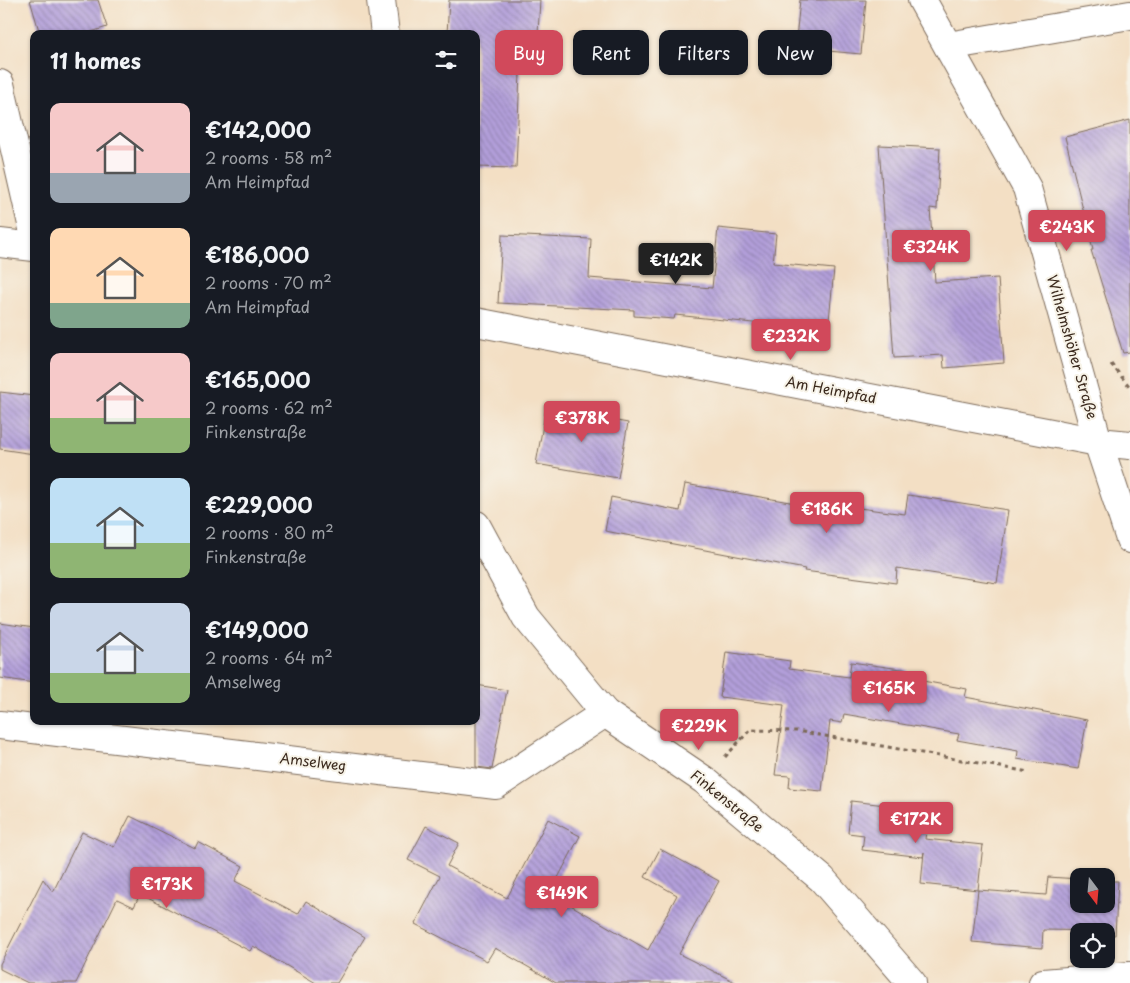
<!DOCTYPE html>
<html lang="en">
<head>
<meta charset="utf-8">
<style>
  :root { --surface:#171b24; --page:#242831; --text:#f1f3f6; --muted:#9ea1a6; --accent:#d1495b }
  body { margin:0; font-family:"Playpen Sans",sans-serif; background:var(--page); color:var(--text); height:100vh; display:flex; flex-direction:column; font-size:19px; white-space:nowrap }
  * { box-sizing:border-box; margin:0 }
  p { font-size:16px; color:var(--muted) }
  .icon { flex:none; width:28px; height:28px; fill:none; stroke:currentColor; stroke-width:2; stroke-linecap:round; stroke-linejoin:round }
  .map { position:relative; flex:1; overflow:hidden }
  .panel { position:absolute; left:30px; top:30px; width:450px; height:695px; display:flex; flex-direction:column; background:var(--surface); border-radius:10px; box-shadow:0 1px 4px #0004 }
  .panel>* { flex:none }
  .banner { position:absolute; left:495px; top:30px; width:475px; height:45px; display:flex; gap:10px }
  .needle { width:32px; rotate:164deg }
  .fabs { position:absolute; left:1070px; top:868px; display:grid; gap:10px }
  .fabs a { display:grid; place-items:center; width:45px; height:45px; border-radius:10px; background:var(--surface); box-shadow:0 1px 4px #0004; font-size:25px }
  .price { position:absolute; translate:-50% -42px; padding:0 11px; border-radius:5px; background:var(--accent); color:#fff; font-size:16px; line-height:32px; filter:drop-shadow(0 1px 2px #0008) }
  .price::after { content:''; position:absolute; left:50%; top:30px; width:15px; height:11px; margin-left:-8px; background:inherit; clip-path:polygon(0 0,100% 0,50% 100%) }
  .price.on { background:#222; color:#fff }
  ul { padding:0; list-style:none }
  li { display:flex; align-items:center; gap:15px; height:125px; padding:0 20px }
  li span { display:grid; place-items:center; flex:none; width:140px; height:100px; border-radius:10px; color:#555 }
  li>.icon { margin-inline-start:auto }
  span .icon { width:60px; height:60px; fill:#fffc; stroke-width:1 }
  li b { font-size:21px }
  h2 { display:flex; justify-content:space-between; align-items:center; height:60px; padding:0 20px; font-size:21px }
  .chip { padding:0 18px; border-radius:10px; background:var(--surface); box-shadow:0 1px 4px #0004; font-size:18px; line-height:45px }
  .chip.on { background:var(--accent); color:#fff }
  .map>svg:first-child { display:block }
  .building { fill:url(#building-back-hatch) }
  .lines { fill:none; stroke-linecap:round; stroke-linejoin:round }
  .minor-casing { stroke:#7b6958; stroke-width:30 }
  .path { stroke:#7b6958; stroke-width:3; stroke-dasharray:4 4; stroke-linecap:butt }
  .minor { stroke:#fff; stroke-width:28 }
  .labels { text-anchor:middle; stroke-width:4; stroke-linejoin:round; paint-order:stroke }
  .street-label { font-size:14px; fill:#3b2a1e; stroke:#f7f3e8 }
</style>
</head>
<body>
<div class="map">
<svg width="1130" height="983" viewBox="0 0 1130 983">
  <defs>
    <pattern id="building-back-hatch" width="6" height="6" patternUnits="userSpaceOnUse" patternTransform="scale(1.25)"><rect width="6" height="6" fill="#b29fda"/><path d="M-1 5l2 2M0 0l6 6M5-1l2 2" fill="none" stroke="#9282b0"/></pattern>
  </defs>
  <rect width="100%" height="100%" fill="#f7f3e8"/>
  <filter id="ink" filterUnits="userSpaceOnUse"><feTurbulence type="fractalNoise" baseFrequency=".02" numOctaves="2"/><feDisplacementMap in="SourceGraphic" scale="10" xChannelSelector="R" yChannelSelector="G"/><feConvolveMatrix kernelMatrix="1 2 1 2 8 2 1 2 1" color-interpolation-filters="sRGB"/></filter>
  <filter id="wash" filterUnits="userSpaceOnUse"><feTurbulence type="fractalNoise" baseFrequency=".0096" numOctaves="4" result="noise"/><feDisplacementMap in="SourceGraphic" scale="20" xChannelSelector="R" yChannelSelector="G"/><feGaussianBlur stdDeviation="1.12" result="paint"/><feColorMatrix in="noise" values="0 0 0 0 0 0 0 0 0 0 0 0 0 0 0 0 0 1.4 0 .05"/><feComposite in="paint" operator="in"/></filter>
  <g filter="url(#wash)">
    <rect width="100%" height="100%" fill="#f3dfc4"/>
    <g id="blocks">
      <g class="building">
        <polygon points="30,0 98,0 107,27 85,34 40,34"/>
        <polygon points="449,0 540,0 537,50 521,49 516,168 476,167 476,34 447,34"/>
        <polygon points="800,0 866,0 861,54 795,48"/>
        <polygon points="1130,120 1130,352 1123,353 1091,250 1093,250 1065,137"/>
        <polygon points="879,145 940,148 937,209 930,208 935,282 998,278 1004,363 944,368 943,355 894,358"/>
        <polygon points="718,228 776,234 773,263 834,269 827,341 762,334 763,324 675,315 674,319 634,316 634,310 498,303 502,235 591,239 589,278 712,288"/>
        <polygon points="0,392 34,396 34,454 0,449"/>
        <polygon points="546,408 628,423 618,478 536,464"/>
        <polygon points="685,484 813,506 813,502 905,514 908,495 1008,510 997,583 897,568 896,583 804,571 805,569 605,531 611,497 680,511"/>
        <polygon points="0,623 34,628 34,683 0,678"/>
        <polygon points="726,652 790,661 789,669 849,677 851,662 908,670 906,678 967,689 965,697 1087,720 1078,769 1017,759 1018,751 957,740 959,734 844,714 842,723 830,721 822,791 789,788 790,776 775,775 784,705 720,697"/>
        <polygon points="476,685 507,690 492,769 476,767"/>
        <polygon points="851,801 929,810 925,839 983,845 978,890 921,884 924,852 923,857 862,850 864,835 848,833"/>
        <polygon points="130,816 195,848 198,842 243,866 235,881 298,914 306,901 365,937 337,983 316,983 253,946 250,951 140,894 134,907 117,899 76,983 28,983 0,969 0,964 43,879 53,892 82,832 114,847"/>
        <polygon points="548,819 580,836 550,893 648,950 677,895 645,877 660,849 719,881 679,954 737,983 556,983 495,948 487,961 415,924 440,876 408,860 426,826 459,843 447,866 507,898"/>
        <polygon points="1048,877 1079,879 1079,904 1106,904 1106,881 1118,881 1115,935 1106,934 1106,931 1043,930 1042,948 972,942 978,890 1046,895"/>
      </g>
    </g>
  </g>
  <g filter="url(#ink)">
    <use href="#blocks" fill-opacity="0" stroke="#7b6958" stroke-width="1"/>
    <g class="lines">
      <defs>
        <g id="minor">
          <polyline points="381,0 385,34"/>
          <polyline points="922,0 1027,188 1098,442 1130,539"/>
          <polyline points="948,46 1130,15"/>
          <polyline points="0,84 34,233"/>
          <polyline points="0,243 34,247"/>
          <polyline points="476,322 1098,442 1130,445"/>
          <polyline points="476,525 526,617 605,713 704,780 822,879 912,983"/>
          <polyline points="0,725 496,785 605,713"/>
          <polyline points="1043,983 1130,976"/>
        </g>
      </defs>
      <use href="#minor" class="minor-casing"/>
      <g class="path">
        <polyline points="1111,364 1130,387"/>
        <polyline points="725,757 750,730 797,731 1029,772"/>
      </g>
      <use href="#minor" class="minor"/>
    </g>
  </g>
  <g class="labels">
    <g class="street-label">
      <text transform="translate(1072 347) rotate(74)" y="5">Wilhelmshöher Straße</text>
      <text transform="translate(831 390) rotate(11)" y="5">Am Heimpfad</text>
      <text transform="translate(313 762) rotate(7)" y="5">Amselweg</text>
      <text transform="translate(727 801) rotate(39)" y="5">Finkenstraße</text>
    </g>
  </g>
</svg>
<div class="fabs">
<a><svg class="needle" viewBox="-14 -14 28 28"><path d="M0-13l5 13h-10z" fill="#e53935"/><path d="M0 13l5-13h-10z" fill="#9ea1a6"/></svg></a>
<a><svg class="icon" aria-label="locate" viewBox="0 0 24 24"><circle cx="12" cy="12" r="6"/><path d="M12 2v4M12 18v4M2 12h4M18 12h4"/></svg></a>
</div>
<b class="price" style="left:1067px;top:252px">€243K</b>
<b class="price" style="left:931px;top:272px">€324K</b>
<b class="price on" style="left:676px;top:285px">€142K</b>
<b class="price" style="left:791px;top:361px">€232K</b>
<b class="price" style="left:582px;top:443px">€378K</b>
<b class="price" style="left:827px;top:534px">€186K</b>
<b class="price" style="left:889px;top:713px">€165K</b>
<b class="price" style="left:699px;top:751px">€229K</b>
<b class="price" style="left:916px;top:844px">€172K</b>
<b class="price" style="left:167px;top:909px">€173K</b>
<b class="price" style="left:562px;top:918px">€149K</b>
<div class="banner">
<a class="chip on">Buy</a>
<a class="chip">Rent</a>
<a class="chip">Filters</a>
<a class="chip">New</a>
</div>
<section class="panel">
<h2>11 homes<svg class="icon" aria-label="filters" viewBox="0 0 24 24"><path d="M4 7h16M4 17h16"/><circle cx="9" cy="7" r="2"/><circle cx="15" cy="17" r="2"/></svg></h2>
<ul>
<li><span style="background:linear-gradient(#f6c9c9 70%,#9aa5b1 0)"><svg class="icon" aria-label="home" viewBox="0 0 24 24"><path d="M3 11l9-7 9 7M6 9v11h12V9"/></svg></span><div><b>€142,000</b><p>2 rooms · 58 m²</p><p>Am Heimpfad</p></div></li>
<li><span style="background:linear-gradient(#ffd9b3 75%,#7fa58c 0)"><svg class="icon" aria-label="home" viewBox="0 0 24 24"><path d="M3 11l9-7 9 7M6 9v11h12V9"/></svg></span><div><b>€186,000</b><p>2 rooms · 70 m²</p><p>Am Heimpfad</p></div></li>
<li><span style="background:linear-gradient(#f6c9c9 65%,#8fb573 0)"><svg class="icon" aria-label="home" viewBox="0 0 24 24"><path d="M3 11l9-7 9 7M6 9v11h12V9"/></svg></span><div><b>€165,000</b><p>2 rooms · 62 m²</p><p>Finkenstraße</p></div></li>
<li><span style="background:linear-gradient(#bfe0f5 65%,#8fb573 0)"><svg class="icon" aria-label="home" viewBox="0 0 24 24"><path d="M3 11l9-7 9 7M6 9v11h12V9"/></svg></span><div><b>€229,000</b><p>2 rooms · 80 m²</p><p>Finkenstraße</p></div></li>
<li><span style="background:linear-gradient(#c9d6e8 70%,#8fb573 0)"><svg class="icon" aria-label="home" viewBox="0 0 24 24"><path d="M3 11l9-7 9 7M6 9v11h12V9"/></svg></span><div><b>€149,000</b><p>2 rooms · 64 m²</p><p>Amselweg</p></div></li>
</ul>
</section>
</div>
</body>
</html>
